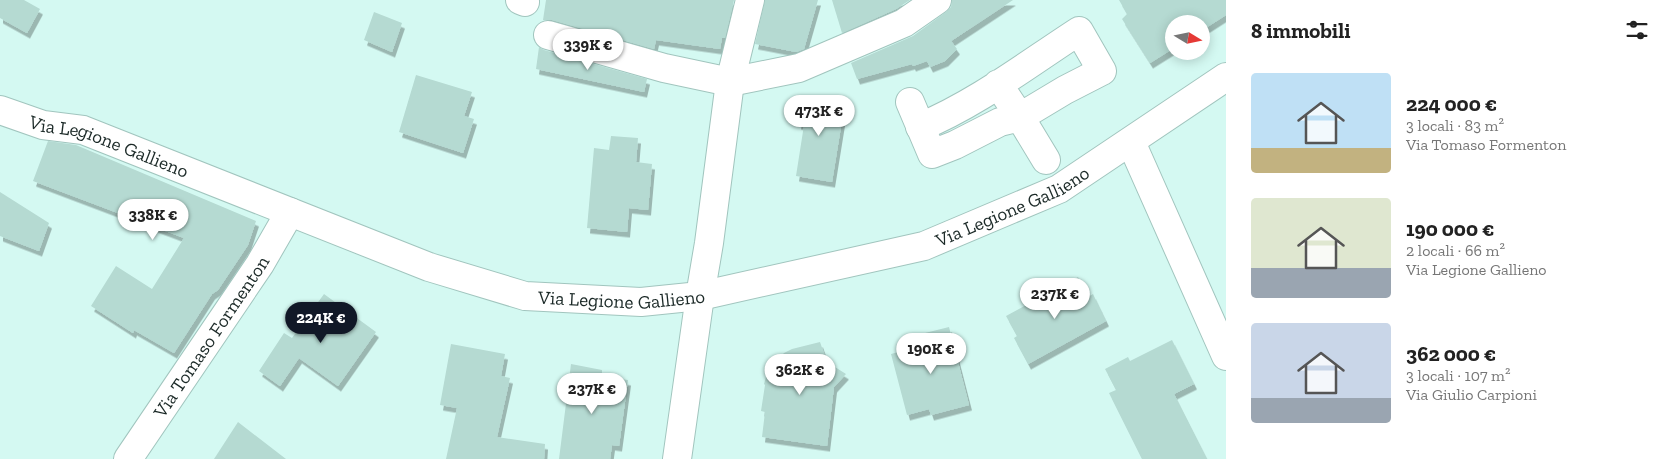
<!DOCTYPE html>
<html lang="it">
<head>
<meta charset="utf-8">
<style>
  :root { --surface:#fff; --page:#f6f6f6; --text:#222; --muted:#767676; --accent:#111827 }
  body { margin:0; font-family:"Zilla Slab",serif; background:var(--page); color:var(--text); height:100vh; display:flex; flex-direction:column; font-size:19px; white-space:nowrap }
  * { box-sizing:border-box; margin:0 }
  p { font-size:16px; color:var(--muted) }
  .icon { flex:none; width:28px; height:28px; fill:none; stroke:currentColor; stroke-width:2; stroke-linecap:round; stroke-linejoin:round }
  .map { position:relative; flex:1; overflow:hidden }
  .details { display:flex; flex-direction:column; background:var(--surface); width:450px }
  .details>* { flex:none }
  .needle { width:32px; rotate:100deg }
  .tools { position:absolute; left:1165px; top:15px; display:grid; gap:10px }
  .tools a { display:grid; place-items:center; width:45px; height:45px; border-radius:50%; background:var(--surface); box-shadow:0 2px 12px #0003; font-size:25px }
  .price { position:absolute; translate:-50% -42px; padding:0 11px; border-radius:18px; background:#fff; color:#222; font-size:16px; line-height:32px; filter:drop-shadow(0 1px 2px #0008) }
  .price::after { content:''; position:absolute; left:50%; top:30px; width:15px; height:11px; margin-left:-8px; background:inherit; clip-path:polygon(0 0,100% 0,50% 100%) }
  .price.on { background:var(--accent); color:#fff }
  ul { padding:0; list-style:none }
  li { display:flex; align-items:center; gap:15px; height:125px; padding:0 25px }
  li span { display:grid; place-items:center; flex:none; width:140px; height:100px; border-radius:5px; color:#555 }
  li>.icon { margin-inline-start:auto }
  span .icon { width:60px; height:60px; fill:#fffc; stroke-width:1 }
  li b { font-size:21px }
  h2 { display:flex; justify-content:space-between; align-items:center; height:60px; padding:0 25px; font-size:21px }
  main { display:flex; flex:1; min-height:0 }
  .map>svg:first-child { display:block }
  .building { fill:#b5dad2; filter:url(#shadow) }
  .lines { fill:none; stroke-linecap:round; stroke-linejoin:round }
  .minor-casing { stroke:#a1c5be; stroke-width:30 }
  .major-casing { stroke:#a1c5be; stroke-width:30 }
  .minor { stroke:#fff; stroke-width:28 }
  .major { stroke:#fff; stroke-width:28 }
  .labels { text-anchor:middle; stroke-width:4; stroke-linejoin:round; paint-order:stroke }
  .street-label { font-size:19px; fill:#1b2927; stroke:#fdfdfd }
</style>
</head>
<body>
<main>
<div class="map">
<svg width="1226" height="459" viewBox="0 0 1226 459">
  <defs>
    <filter id="shadow"><feDropShadow dx="3" dy="5.5" stdDeviation="0" flood-color="#0004"/></filter>
  </defs>
  <rect width="100%" height="100%" fill="#d4f9f2"/>
  <g class="building">
    <polygon points="0,0 24,0 40,9 27,33 0,18"/>
    <polygon points="546,0 734,0 725,38 722,38 720,49 656,40 654,49 552,20 543,20"/>
    <polygon points="765,0 818,0 804,49 796,52 755,44"/>
    <polygon points="832,0 910,0 896,9 842,33"/>
    <polygon points="952,0 1013,0 951,41 957,49 945,61 930,67 927,61 913,66 912,64 857,79 851,63 913,36 946,12 951,7"/>
    <polygon points="1119,0 1226,0 1226,15 1201,31 1201,24 1174,24 1174,48 1150,63 1122,19 1127,14"/>
    <polygon points="374,12 402,23 392,52 364,40"/>
    <polygon points="539,47 544,50 647,79 644,92 536,69"/>
    <polygon points="416,75 472,92 464,116 474,119 463,153 399,132"/>
    <polygon points="803,95 845,102 832,182 796,176 804,125 798,124"/>
    <polygon points="611,136 638,138 636,162 652,164 648,210 629,208 627,232 587,228 594,148 609,150"/>
    <polygon points="48,141 76,145 256,221 248,245 218,290 212,294 174,353 134,330 133,333 91,306 116,266 152,289 184,238 33,181"/>
    <polygon points="0,192 49,223 39,251 0,236"/>
    <polygon points="1078,277 1088,297 1093,294 1106,321 1028,364 1014,338 1017,336 1006,316"/>
    <polygon points="324,294 376,332 338,386 299,358 280,386 259,371 284,333 292,338"/>
    <polygon points="949,327 969,405 931,415 929,409 907,415 891,354 924,345 921,334"/>
    <polygon points="1172,340 1194,384 1174,394 1207,459 1142,459 1109,393 1116,390 1105,369 1128,357 1130,361"/>
    <polygon points="820,342 827,362 846,374 834,387 827,446 762,437 765,412 761,411 765,385 764,384 768,370 784,353 792,349"/>
    <polygon points="451,344 505,354 501,376 510,378 497,437 545,444 544,459 446,459 457,408 440,405"/>
    <polygon points="571,364 602,370 602,377 628,380 619,446 612,445 610,459 559,459"/>
    <polygon points="238,422 286,459 214,459"/>
  </g>
  <g class="lines">
    <defs>
      <g id="minor">
        <polyline points="520,0 525,2"/>
        <polyline points="548,35 664,68 730,82 799,68 904,23 937,0"/>
        <polyline points="910,102 932,154 955,145 1000,122 1020,117 1046,160"/>
        <path d="M920,127C976,104 1028,64 1079,31L1102,71L1065,90L1020,117L998,84"/>
        <polyline points="1131,142 1226,356"/>
        <path id="s1" d="M128,459L260,264L290,212"/>
        <polyline points="677,459 700,296 709,243 730,82 750,0"/>
      </g>
      <g id="major">
        <path id="s2" d="M0,110L43,125L83,130L429,267L525,296L641,302L700,296L924,246L1059,189L1226,77"/>
      </g>
    </defs>
    <use href="#minor" class="minor-casing"/>
    <use href="#major" class="major-casing"/>
    <use href="#minor" class="minor"/>
    <use href="#major" class="major"/>
  </g>
  <g class="labels">
    <g class="street-label">
      <text dy="7" stroke="none"><textPath href="#s2" startOffset="115">Via Legione Gallieno</textPath></text>
      <text dy="7" stroke="none"><textPath href="#s2" startOffset="1060">Via Legione Gallieno</textPath></text>
      <text dy="7" stroke="none"><textPath href="#s2" startOffset="655">Via Legione Gallieno</textPath></text>
      <text dy="7" stroke="none"><textPath href="#s1" startOffset="148">Via Tomaso Formenton</textPath></text>
    </g>
  </g>
</svg>
<div class="tools">
<a><svg class="needle" viewBox="-14 -14 28 28"><path d="M0-13l5 13h-10z" fill="#e53935"/><path d="M0 13l5-13h-10z" fill="#767676"/></svg></a>
</div>
<b class="price" style="left:588px;top:71px">339K €</b>
<b class="price" style="left:819px;top:137px">473K €</b>
<b class="price" style="left:153px;top:241px">338K €</b>
<b class="price" style="left:1055px;top:320px">237K €</b>
<b class="price on" style="left:321px;top:344px">224K €</b>
<b class="price" style="left:931px;top:375px">190K €</b>
<b class="price" style="left:800px;top:396px">362K €</b>
<b class="price" style="left:592px;top:415px">237K €</b>
</div>
<section class="details">
<h2>8 immobili<svg class="icon" aria-label="filters" viewBox="0 0 24 24"><path d="M4 7h16M4 17h16"/><circle cx="9" cy="7" r="2"/><circle cx="15" cy="17" r="2"/></svg></h2>
<ul>
<li><span style="background:linear-gradient(#bfe0f5 75%,#c2b280 0)"><svg class="icon" aria-label="home" viewBox="0 0 24 24"><path d="M3 11l9-7 9 7M6 9v11h12V9"/></svg></span><div><b>224 000 €</b><p>3 locali · 83 m²</p><p>Via Tomaso Formenton</p></div></li>
<li><span style="background:linear-gradient(#dfe7d0 70%,#9aa5b1 0)"><svg class="icon" aria-label="home" viewBox="0 0 24 24"><path d="M3 11l9-7 9 7M6 9v11h12V9"/></svg></span><div><b>190 000 €</b><p>2 locali · 66 m²</p><p>Via Legione Gallieno</p></div></li>
<li><span style="background:linear-gradient(#c9d6e8 75%,#9aa5b1 0)"><svg class="icon" aria-label="home" viewBox="0 0 24 24"><path d="M3 11l9-7 9 7M6 9v11h12V9"/></svg></span><div><b>362 000 €</b><p>3 locali · 107 m²</p><p>Via Giulio Carpioni</p></div></li>
</ul>
</section>
</main>
</body>
</html>
